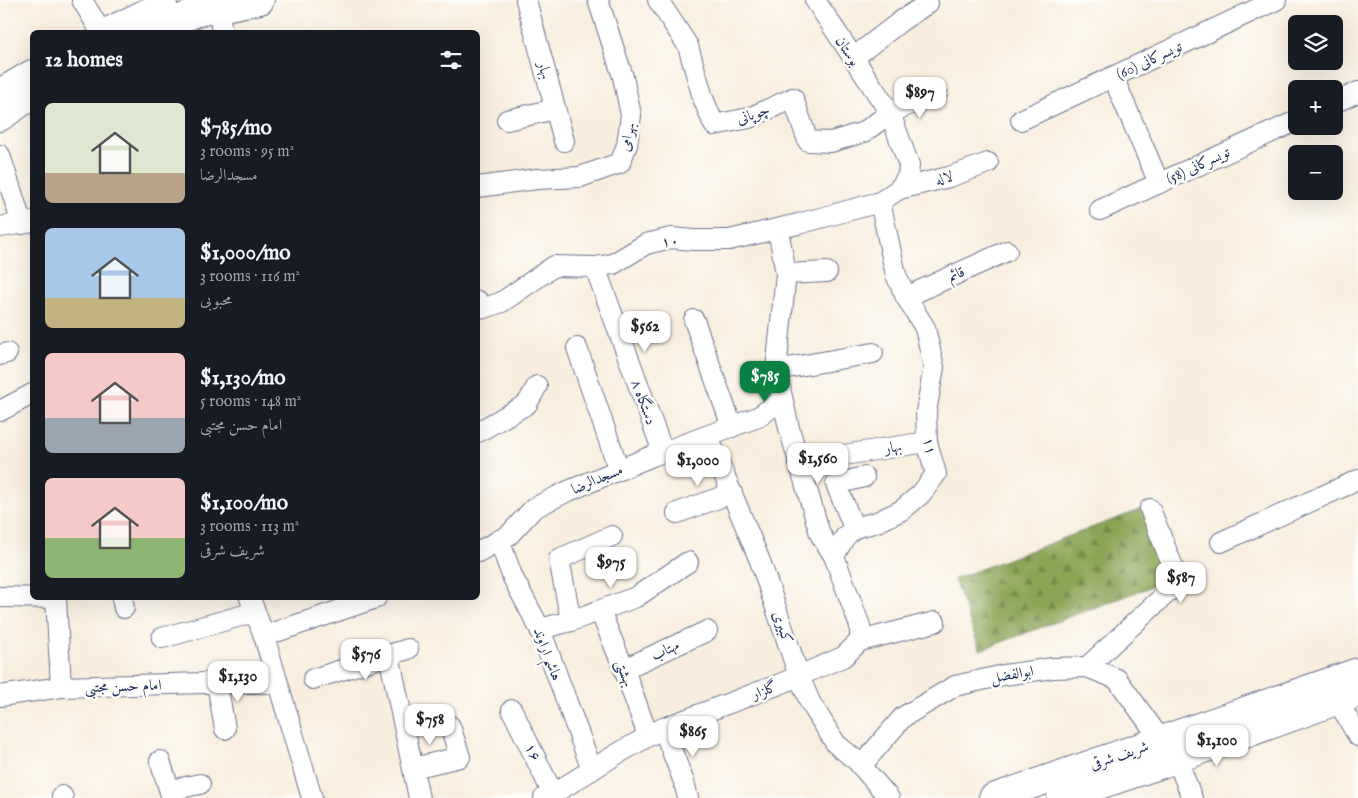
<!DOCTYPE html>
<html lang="en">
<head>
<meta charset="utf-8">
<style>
  :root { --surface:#171b24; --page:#20242c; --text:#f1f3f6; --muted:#9ea1a6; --accent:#0b8043 }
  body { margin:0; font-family:"IM FELL English",Amiri,serif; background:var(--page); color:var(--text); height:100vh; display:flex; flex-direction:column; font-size:19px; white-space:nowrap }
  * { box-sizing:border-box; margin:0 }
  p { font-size:16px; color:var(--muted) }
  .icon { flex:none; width:28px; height:28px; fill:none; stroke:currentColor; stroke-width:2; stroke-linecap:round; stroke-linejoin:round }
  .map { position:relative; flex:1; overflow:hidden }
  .drawer { position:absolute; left:30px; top:30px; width:450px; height:570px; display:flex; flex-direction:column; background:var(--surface); border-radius:8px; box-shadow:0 5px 20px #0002 }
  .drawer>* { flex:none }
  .tools { position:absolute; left:1288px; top:15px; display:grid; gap:10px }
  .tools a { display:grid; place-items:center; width:55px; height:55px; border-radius:8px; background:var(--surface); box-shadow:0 5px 20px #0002; font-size:25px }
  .price { position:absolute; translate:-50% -42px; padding:0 11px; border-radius:10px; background:#fff; color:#222; font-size:16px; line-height:32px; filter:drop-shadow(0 1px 2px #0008) }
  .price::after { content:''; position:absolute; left:50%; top:30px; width:15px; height:11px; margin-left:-8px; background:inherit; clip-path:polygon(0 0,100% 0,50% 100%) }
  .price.selected { background:var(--accent); color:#fff }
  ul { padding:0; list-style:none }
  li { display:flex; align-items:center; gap:15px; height:125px; padding:0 15px }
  li span { display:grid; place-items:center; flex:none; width:140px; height:100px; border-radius:8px; color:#555 }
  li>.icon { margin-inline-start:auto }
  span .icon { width:60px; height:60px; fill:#fffc; stroke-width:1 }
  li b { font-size:21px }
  h2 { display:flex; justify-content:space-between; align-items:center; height:60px; padding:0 15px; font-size:21px }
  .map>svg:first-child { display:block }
  .forest { fill:url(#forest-firs); stroke:#536a5a }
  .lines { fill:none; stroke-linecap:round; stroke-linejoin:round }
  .street-casing { stroke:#69728b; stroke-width:22 }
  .secondary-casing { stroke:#69728b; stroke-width:30 }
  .street { stroke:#fff; stroke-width:20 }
  .secondary { stroke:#fff; stroke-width:28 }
  .labels { text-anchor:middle; stroke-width:5; stroke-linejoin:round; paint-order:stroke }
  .street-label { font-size:15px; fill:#1b2f5e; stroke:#fdfcf7 }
</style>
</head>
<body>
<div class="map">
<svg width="1358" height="798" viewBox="0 0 1358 798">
  <defs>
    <pattern id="forest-firs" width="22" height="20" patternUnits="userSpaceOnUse" patternTransform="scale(1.25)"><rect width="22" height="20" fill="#8ba556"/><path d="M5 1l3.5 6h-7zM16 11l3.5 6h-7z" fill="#71874a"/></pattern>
  </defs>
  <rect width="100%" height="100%" fill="#fdfcf7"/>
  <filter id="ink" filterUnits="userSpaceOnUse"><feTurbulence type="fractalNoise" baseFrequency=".02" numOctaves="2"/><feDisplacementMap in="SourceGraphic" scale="10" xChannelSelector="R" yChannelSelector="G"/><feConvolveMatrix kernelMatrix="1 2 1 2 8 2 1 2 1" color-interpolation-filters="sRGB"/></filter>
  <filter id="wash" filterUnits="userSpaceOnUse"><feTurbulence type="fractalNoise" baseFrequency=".0096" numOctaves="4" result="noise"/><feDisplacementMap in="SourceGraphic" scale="20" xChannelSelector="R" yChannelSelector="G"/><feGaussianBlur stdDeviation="1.12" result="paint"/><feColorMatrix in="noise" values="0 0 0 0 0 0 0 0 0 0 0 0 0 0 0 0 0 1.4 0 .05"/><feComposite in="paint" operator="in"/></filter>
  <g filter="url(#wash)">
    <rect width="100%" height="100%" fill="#f9eede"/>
    <polygon class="forest" points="1142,509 1169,580 980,650 954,579"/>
  </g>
  <g filter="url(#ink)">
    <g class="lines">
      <defs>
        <g id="street">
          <polyline points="82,0 101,32"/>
          <polyline points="217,0 222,32"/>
          <polyline points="526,0 564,141"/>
          <polyline points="658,0 688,46 703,98 714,125 749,118 793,98 808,141 831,142 864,132 890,113 937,93"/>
          <polyline points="853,58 901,21 928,3"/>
          <polyline points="1113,77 1159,183"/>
          <polyline points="1334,103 1358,92"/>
          <polyline points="507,120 555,109"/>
          <polyline points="1021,120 1276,0"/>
          <polyline points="0,155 22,224"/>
          <polyline points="478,187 537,179 580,177 620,163 627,145 631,115 623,77 598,0"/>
          <polyline points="899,189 949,177 988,163"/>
          <polyline points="1100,210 1296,121"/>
          <polyline points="0,227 32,222"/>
          <polyline points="778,229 786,274 776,370 789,428 820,534 834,556"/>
          <polyline points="595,267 663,452"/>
          <polyline points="786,274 827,272"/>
          <polyline points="906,297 1007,251"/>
          <polyline points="478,301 485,308 502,302 554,266 595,267 613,264 646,244 671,238 694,240 729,240 798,224 880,202 899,189 908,176 909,165 890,113 815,0"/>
          <polyline points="694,320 732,427"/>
          <polyline points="577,348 619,470"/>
          <polyline points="0,355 7,353"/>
          <polyline points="776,370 873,353"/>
          <polyline points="0,411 32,394"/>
          <polyline points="478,432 527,404 537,386"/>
          <polyline points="708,436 760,561 799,676 810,702 836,744 857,761 889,798"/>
          <polyline points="799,462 927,442"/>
          <polyline points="677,513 732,493"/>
          <polyline points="854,528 836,484 864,477"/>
          <polyline points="499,540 513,578 540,629 592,770"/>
          <polyline points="1221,542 1358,480"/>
          <polyline points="478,552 509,535 534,508 566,492 652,456 758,417 782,400"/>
          <polyline points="0,597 56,598"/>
          <polyline points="56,598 61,687"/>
          <polyline points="122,598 124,608"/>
          <polyline points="250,598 264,636 312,798"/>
          <polyline points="600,611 624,669 648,736"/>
          <polyline points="571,621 559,559 612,536"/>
          <polyline points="540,629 571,621 636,597 688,562"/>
          <polyline points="264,636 376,598"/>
          <polyline points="162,638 255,612"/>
          <polyline points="860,641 860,626 834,556 845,537 854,528 877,522 902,510 921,494 936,474 927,442 926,412 934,367 925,328 906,297 896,275 880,202"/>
          <polyline points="389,655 419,798"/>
          <polyline points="1087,667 1179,582 1150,509"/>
          <polyline points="624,669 707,631"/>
          <polyline points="313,679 408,649"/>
          <polyline points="217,683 225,729"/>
          <polyline points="0,696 61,687 205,683 277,683"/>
          <polyline points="1337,700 1358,736"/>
          <polyline points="512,710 553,794"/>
          <polyline points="663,728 684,782 688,798"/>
          <polyline points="1177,759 1192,798"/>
          <polyline points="160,761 172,798"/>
          <polyline points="861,766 903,717 955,686 1004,675 1053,668 1087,667 1117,679 1161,740"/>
          <polyline points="413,768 460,757 450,726"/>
          <polyline points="170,790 200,784"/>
          <polyline points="62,796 63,798"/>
          <polyline points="544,798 553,794 617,754 663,728 780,684 843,657 860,641 935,622"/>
        </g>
        <g id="secondary">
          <polyline points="107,32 163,5"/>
          <polyline points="145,32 198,12 260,0"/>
          <polyline points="0,93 32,74"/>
          <polyline points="0,117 32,95"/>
          <polyline points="993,798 1358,672"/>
          <polyline points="1061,798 1162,764 1358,693"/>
        </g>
      </defs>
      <use href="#street" class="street-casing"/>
      <use href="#secondary" class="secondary-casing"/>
      <use href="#street" class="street"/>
      <use href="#secondary" class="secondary"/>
    </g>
  </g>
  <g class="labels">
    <g class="street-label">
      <text transform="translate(848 51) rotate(57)" y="5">بوستان</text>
      <text transform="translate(1149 60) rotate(-25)" y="5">تویسرکانی (60)</text>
      <text transform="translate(545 70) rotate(75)" y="5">بهار</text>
      <text transform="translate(753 114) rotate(-18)" y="5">چوپانی</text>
      <text transform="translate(627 137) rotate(-78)" y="5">بهرامی</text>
      <text transform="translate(1198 165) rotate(-25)" y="5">تویسرکانی (58)</text>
      <text transform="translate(944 178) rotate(-16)" y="5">لاله</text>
      <text transform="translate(670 241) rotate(-5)" y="5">۱۰</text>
      <text transform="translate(956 274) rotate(-24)" y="5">قائم</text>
      <text transform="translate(644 402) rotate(70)" y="5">۸ دستگاه</text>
      <text transform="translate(930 446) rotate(80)" y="5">۱۱</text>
      <text transform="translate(893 447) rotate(-9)" y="5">بهار</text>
      <text transform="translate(597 479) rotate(-23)" y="5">مسجدالرضا</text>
      <text transform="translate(783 627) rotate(71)" y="5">کبیری</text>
      <text transform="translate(665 650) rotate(-25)" y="5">مهتاب</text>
      <text transform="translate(548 654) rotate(69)" y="5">هاشم اراوند</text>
      <text transform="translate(625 673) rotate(69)" y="5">بهشتی</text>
      <text transform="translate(1012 674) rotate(-10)" y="5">ابوالفضل</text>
      <text transform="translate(123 686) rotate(-2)" y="5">امام حسن مجتبی</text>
      <text transform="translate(764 690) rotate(-21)" y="5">گلزار</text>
      <text transform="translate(533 752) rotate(64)" y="5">۱۶</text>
      <text transform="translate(1119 755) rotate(-19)" y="5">شریف شرقی</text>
    </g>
  </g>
</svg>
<div class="tools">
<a><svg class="icon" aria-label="layers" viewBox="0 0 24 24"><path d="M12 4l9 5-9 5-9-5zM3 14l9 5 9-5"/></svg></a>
<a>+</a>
<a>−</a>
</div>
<b class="price" style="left:920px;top:119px">$897</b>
<b class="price" style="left:645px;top:353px">$562</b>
<b class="price selected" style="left:765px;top:403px">$785</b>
<b class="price" style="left:818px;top:485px">$1,560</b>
<b class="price" style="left:698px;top:487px">$1,000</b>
<b class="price" style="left:611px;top:589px">$975</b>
<b class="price" style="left:1181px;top:604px">$587</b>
<b class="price" style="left:366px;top:681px">$576</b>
<b class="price" style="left:238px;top:703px">$1,130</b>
<b class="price" style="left:430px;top:746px">$758</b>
<b class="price" style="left:693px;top:758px">$865</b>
<b class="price" style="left:1217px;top:767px">$1,100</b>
<section class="drawer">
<h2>12 homes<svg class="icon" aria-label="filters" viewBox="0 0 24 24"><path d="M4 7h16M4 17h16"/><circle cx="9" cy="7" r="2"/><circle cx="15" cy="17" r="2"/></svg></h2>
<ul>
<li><span style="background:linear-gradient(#dfe7d0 70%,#b9a48a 0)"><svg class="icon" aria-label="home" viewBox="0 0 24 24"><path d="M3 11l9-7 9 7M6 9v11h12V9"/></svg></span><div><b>$785/mo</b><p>3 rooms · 95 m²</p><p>مسجدالرضا</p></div></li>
<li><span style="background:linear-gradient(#a9c7e8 70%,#c2b280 0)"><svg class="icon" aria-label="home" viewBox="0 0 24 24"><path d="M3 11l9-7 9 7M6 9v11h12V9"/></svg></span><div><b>$1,000/mo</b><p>3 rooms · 116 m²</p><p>محبوبی</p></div></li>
<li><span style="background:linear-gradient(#f6c9c9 65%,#9aa5b1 0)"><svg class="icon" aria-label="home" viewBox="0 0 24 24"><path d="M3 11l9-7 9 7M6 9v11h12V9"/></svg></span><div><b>$1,130/mo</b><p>5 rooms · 148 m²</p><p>امام حسن مجتبی</p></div></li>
<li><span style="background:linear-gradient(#f6c9c9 60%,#8fb573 0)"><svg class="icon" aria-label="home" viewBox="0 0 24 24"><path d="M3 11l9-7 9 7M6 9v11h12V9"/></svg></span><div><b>$1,100/mo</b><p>3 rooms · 113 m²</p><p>شریف شرقی</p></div></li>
</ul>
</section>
</div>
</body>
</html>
